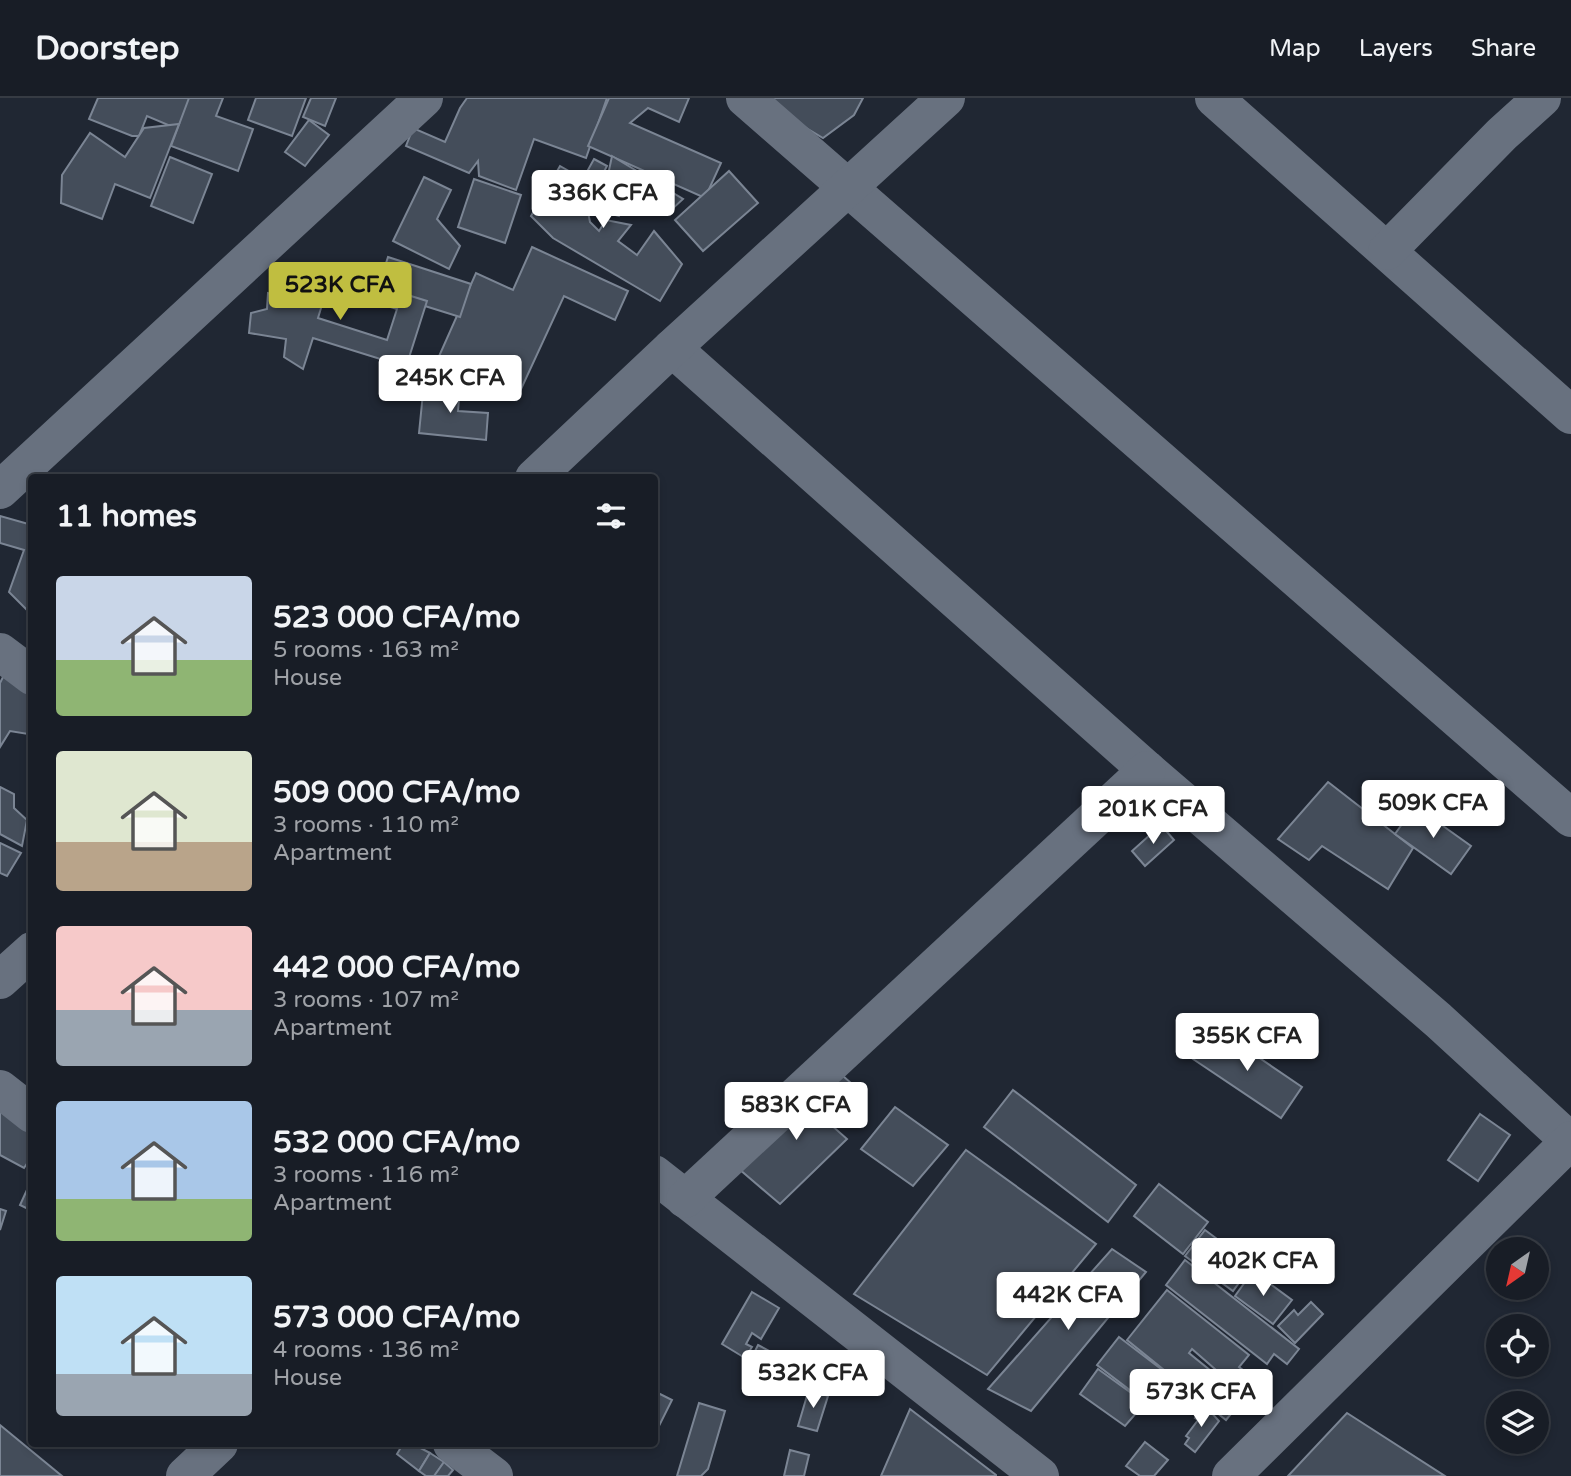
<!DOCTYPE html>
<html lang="en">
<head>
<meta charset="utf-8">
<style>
  :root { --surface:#181d26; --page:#252a32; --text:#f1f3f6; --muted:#9fa2a7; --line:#363b43; --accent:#c0be40 }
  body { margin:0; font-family:"Varela Round",sans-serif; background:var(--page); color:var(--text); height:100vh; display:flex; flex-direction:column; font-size:26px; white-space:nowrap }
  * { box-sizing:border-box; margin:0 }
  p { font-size:23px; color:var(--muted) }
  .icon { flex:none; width:38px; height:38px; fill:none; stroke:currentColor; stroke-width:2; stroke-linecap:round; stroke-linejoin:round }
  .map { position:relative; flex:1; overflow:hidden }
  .details { position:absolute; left:28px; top:376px; width:630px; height:973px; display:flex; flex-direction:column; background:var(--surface); border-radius:7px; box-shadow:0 4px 10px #0003,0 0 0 2px var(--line) }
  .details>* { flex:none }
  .needle { width:46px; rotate:214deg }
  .buttons { position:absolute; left:1486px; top:1139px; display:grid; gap:14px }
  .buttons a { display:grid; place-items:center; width:63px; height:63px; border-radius:50%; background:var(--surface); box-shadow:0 4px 10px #0003,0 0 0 2px var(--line); font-size:35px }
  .price { position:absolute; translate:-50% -60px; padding:0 16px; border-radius:7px; background:#fff; color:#222; font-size:23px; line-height:46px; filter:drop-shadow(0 2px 4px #0008) }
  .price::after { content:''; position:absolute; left:50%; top:42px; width:21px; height:16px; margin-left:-10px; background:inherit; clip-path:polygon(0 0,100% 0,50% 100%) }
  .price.on { background:var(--accent); color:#111 }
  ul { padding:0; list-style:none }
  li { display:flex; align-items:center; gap:21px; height:175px; padding:0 28px }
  li span { display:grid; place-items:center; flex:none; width:196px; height:140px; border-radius:7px; color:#555 }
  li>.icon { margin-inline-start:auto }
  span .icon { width:84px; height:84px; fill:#fffc; stroke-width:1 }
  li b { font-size:30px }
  h2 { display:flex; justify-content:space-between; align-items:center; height:84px; padding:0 28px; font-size:30px }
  header { display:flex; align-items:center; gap:42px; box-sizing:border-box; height:98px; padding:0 35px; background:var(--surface); border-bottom:2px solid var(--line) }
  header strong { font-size:33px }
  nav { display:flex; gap:38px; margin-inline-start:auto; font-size:24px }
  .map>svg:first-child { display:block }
  .building { fill:#444d5a; stroke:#7b8594; stroke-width:2 }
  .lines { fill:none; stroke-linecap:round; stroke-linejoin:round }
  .minor { stroke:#68717f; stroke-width:38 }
</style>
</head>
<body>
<header>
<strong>Doorstep</strong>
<nav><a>Map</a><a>Layers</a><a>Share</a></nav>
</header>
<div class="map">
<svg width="1571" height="1378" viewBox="0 0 1571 1378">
  <rect width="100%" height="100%" fill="#202733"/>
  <g class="building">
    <polygon points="98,0 201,0 187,35 147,18 139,38 132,38 89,21"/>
    <polygon points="189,0 223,0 216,18 253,31 238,73 171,48"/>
    <polygon points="256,0 306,0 292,38 248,22"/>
    <polygon points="311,0 336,0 325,28 303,19"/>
    <polygon points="467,0 607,0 586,60 534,41 516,92 479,78 478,63 469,75 406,48 413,30 445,44 460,10"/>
    <polygon points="609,0 689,0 679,24 648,10 630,25 721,65 705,100 588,48"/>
    <polygon points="756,0 863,0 854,17 823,40"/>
    <polygon points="309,22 329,37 305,68 285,54"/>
    <polygon points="179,26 150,100 115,86 102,121 61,105 62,77 90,35 125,59 144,30"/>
    <polygon points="612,58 683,101 669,114 641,107 646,98 608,77"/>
    <polygon points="170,59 212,76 193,125 151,108"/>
    <polygon points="594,61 607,68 599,83 629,100 619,118 587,109 590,124 599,133 606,122 631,127 618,143 637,157 654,133 682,166 660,203 553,140 531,118 560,68 583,81"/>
    <polygon points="729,73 758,105 703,153 675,122"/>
    <polygon points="424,79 451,92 437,121 460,148 449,171 393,143"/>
    <polygon points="474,81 521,97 505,145 458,129"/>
    <polygon points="532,149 628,193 615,222 564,198 516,302 436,265 476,175 513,192"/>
    <polygon points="388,159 471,186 460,219 377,193"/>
    <polygon points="315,172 331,177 318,220 387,242 397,211 335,192 340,176 427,203 406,269 313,240 303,271 284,259 286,241 249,235 251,215 267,211 268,195 304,206"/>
    <polygon points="424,285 460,289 458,313 488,315 486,342 419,335"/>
    <polygon points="0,418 32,427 32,517 9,494 24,452 0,445"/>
    <polygon points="5,575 32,597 32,632 28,636 10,633 0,649 0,585"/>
    <polygon points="1328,684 1413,750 1388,791 1322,748 1309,762 1278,741"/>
    <polygon points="0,689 14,696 14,710 27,722 22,748 0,736"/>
    <polygon points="1415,708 1471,748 1451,776 1395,736"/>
    <polygon points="1161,727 1174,742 1145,768 1132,753"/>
    <polygon points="0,745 21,755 7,778 0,775"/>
    <polygon points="1214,929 1302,989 1281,1020 1193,961"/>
    <polygon points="835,971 851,985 821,1018 847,1041 780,1106 732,1065"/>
    <polygon points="1013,992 1136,1087 1108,1124 984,1029"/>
    <polygon points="0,1009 32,1027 32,1058 24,1070 0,1057"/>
    <polygon points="895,1009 948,1047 913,1088 861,1051"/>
    <polygon points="1480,1016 1510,1037 1478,1083 1448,1062"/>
    <polygon points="966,1052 1096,1146 987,1277 854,1196"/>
    <polygon points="32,1081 32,1113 20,1107"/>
    <polygon points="1159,1086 1208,1124 1183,1156 1134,1118"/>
    <polygon points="0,1111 6,1113 0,1132"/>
    <polygon points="1205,1132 1252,1167 1233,1193 1185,1158"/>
    <polygon points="1112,1151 1146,1174 1031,1313 988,1291"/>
    <polygon points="1185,1162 1299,1251 1287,1266 1274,1256 1267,1266 1166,1187"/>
    <polygon points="1253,1173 1292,1202 1273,1226 1235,1198"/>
    <polygon points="1167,1192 1249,1257 1239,1269 1251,1278 1239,1292 1192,1251 1189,1255 1244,1300 1226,1322 1127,1242"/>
    <polygon points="752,1194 779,1210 761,1241 752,1235 746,1246 752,1249 745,1260 722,1246"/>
    <polygon points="1311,1204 1323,1216 1295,1245 1278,1228 1294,1212 1298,1217"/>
    <polygon points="1119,1239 1165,1274 1143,1302 1097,1267"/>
    <polygon points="758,1247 784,1261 774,1280 748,1267"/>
    <polygon points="1098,1271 1145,1305 1125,1328 1080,1296"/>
    <polygon points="809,1291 828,1298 817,1333 798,1328"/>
    <polygon points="654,1293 672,1302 658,1330 654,1328"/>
    <polygon points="699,1305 725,1313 708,1371 701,1378 677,1378"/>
    <polygon points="910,1311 996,1377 996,1378 881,1378"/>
    <polygon points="1202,1311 1207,1315 1209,1312 1219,1323 1195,1354 1185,1346 1189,1340 1186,1338 1198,1322 1195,1320"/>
    <polygon points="1347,1315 1445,1378 1288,1378"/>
    <polygon points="0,1327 62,1378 0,1378"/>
    <polygon points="1145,1344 1168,1362 1154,1378 1140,1378 1126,1368"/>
    <polygon points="403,1346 413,1346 430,1355 419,1373 397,1356"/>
    <polygon points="790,1352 809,1357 804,1378 784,1378"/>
    <polygon points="430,1355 444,1364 435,1378 426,1378 419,1373"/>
    <polygon points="444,1364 453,1372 448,1378 434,1378"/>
  </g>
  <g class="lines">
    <g class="minor">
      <polyline points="745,0 1571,720"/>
      <polyline points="1214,0 1571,317"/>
      <polyline points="1387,153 1502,36 1542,0"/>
      <polyline points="672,250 1147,672 1438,922 1571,1044"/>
      <polyline points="534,380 672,250 946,0"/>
      <polyline points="0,392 424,0"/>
      <polyline points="0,554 32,578"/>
      <polyline points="0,882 32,853"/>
      <polyline points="0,991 32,1016"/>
      <polyline points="654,1076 1040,1378"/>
      <polyline points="685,1101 1147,672"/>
      <polyline points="452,1346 494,1378"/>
      <polyline points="185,1378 219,1346"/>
      <polyline points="1231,1378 1571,1042"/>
    </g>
  </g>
</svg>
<div class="buttons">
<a><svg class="needle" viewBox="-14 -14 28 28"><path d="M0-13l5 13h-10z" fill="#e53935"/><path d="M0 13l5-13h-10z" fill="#9fa2a7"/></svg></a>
<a><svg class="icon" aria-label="locate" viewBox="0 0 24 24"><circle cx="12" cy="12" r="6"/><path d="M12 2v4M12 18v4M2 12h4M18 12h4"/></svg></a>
<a><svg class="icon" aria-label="layers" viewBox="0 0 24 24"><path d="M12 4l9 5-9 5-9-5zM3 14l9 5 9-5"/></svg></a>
</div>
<b class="price" style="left:603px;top:132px">336K CFA</b>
<b class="price on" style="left:340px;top:224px">523K CFA</b>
<b class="price" style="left:450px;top:317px">245K CFA</b>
<b class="price" style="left:1433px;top:742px">509K CFA</b>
<b class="price" style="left:1153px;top:748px">201K CFA</b>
<b class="price" style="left:1247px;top:975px">355K CFA</b>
<b class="price" style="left:796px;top:1044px">583K CFA</b>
<b class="price" style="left:1263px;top:1200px">402K CFA</b>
<b class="price" style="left:1068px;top:1234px">442K CFA</b>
<b class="price" style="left:813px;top:1312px">532K CFA</b>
<b class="price" style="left:1201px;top:1331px">573K CFA</b>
<section class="details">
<h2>11 homes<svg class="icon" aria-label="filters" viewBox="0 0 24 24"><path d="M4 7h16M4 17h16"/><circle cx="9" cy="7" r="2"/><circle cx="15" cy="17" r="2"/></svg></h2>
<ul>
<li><span style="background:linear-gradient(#c9d6e8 60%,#8fb573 0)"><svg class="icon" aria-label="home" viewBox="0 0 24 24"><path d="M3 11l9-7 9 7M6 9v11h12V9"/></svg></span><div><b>523 000 CFA/mo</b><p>5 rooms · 163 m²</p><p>House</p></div></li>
<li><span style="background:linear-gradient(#dfe7d0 65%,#b9a48a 0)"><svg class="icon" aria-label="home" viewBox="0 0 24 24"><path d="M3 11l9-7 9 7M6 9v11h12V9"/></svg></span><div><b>509 000 CFA/mo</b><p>3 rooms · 110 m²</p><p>Apartment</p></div></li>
<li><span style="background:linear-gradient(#f6c9c9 60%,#9aa5b1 0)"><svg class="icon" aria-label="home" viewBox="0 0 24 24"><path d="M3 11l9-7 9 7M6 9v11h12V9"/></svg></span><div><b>442 000 CFA/mo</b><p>3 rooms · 107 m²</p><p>Apartment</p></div></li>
<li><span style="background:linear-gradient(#a9c7e8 70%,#8fb573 0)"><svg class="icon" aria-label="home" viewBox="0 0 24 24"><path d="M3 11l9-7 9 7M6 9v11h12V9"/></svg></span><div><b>532 000 CFA/mo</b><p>3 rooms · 116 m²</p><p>Apartment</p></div></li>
<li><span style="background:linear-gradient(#bfe0f5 70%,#9aa5b1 0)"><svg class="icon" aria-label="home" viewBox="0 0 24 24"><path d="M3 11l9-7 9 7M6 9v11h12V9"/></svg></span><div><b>573 000 CFA/mo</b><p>4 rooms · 136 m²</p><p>House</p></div></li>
</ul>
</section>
</div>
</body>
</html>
